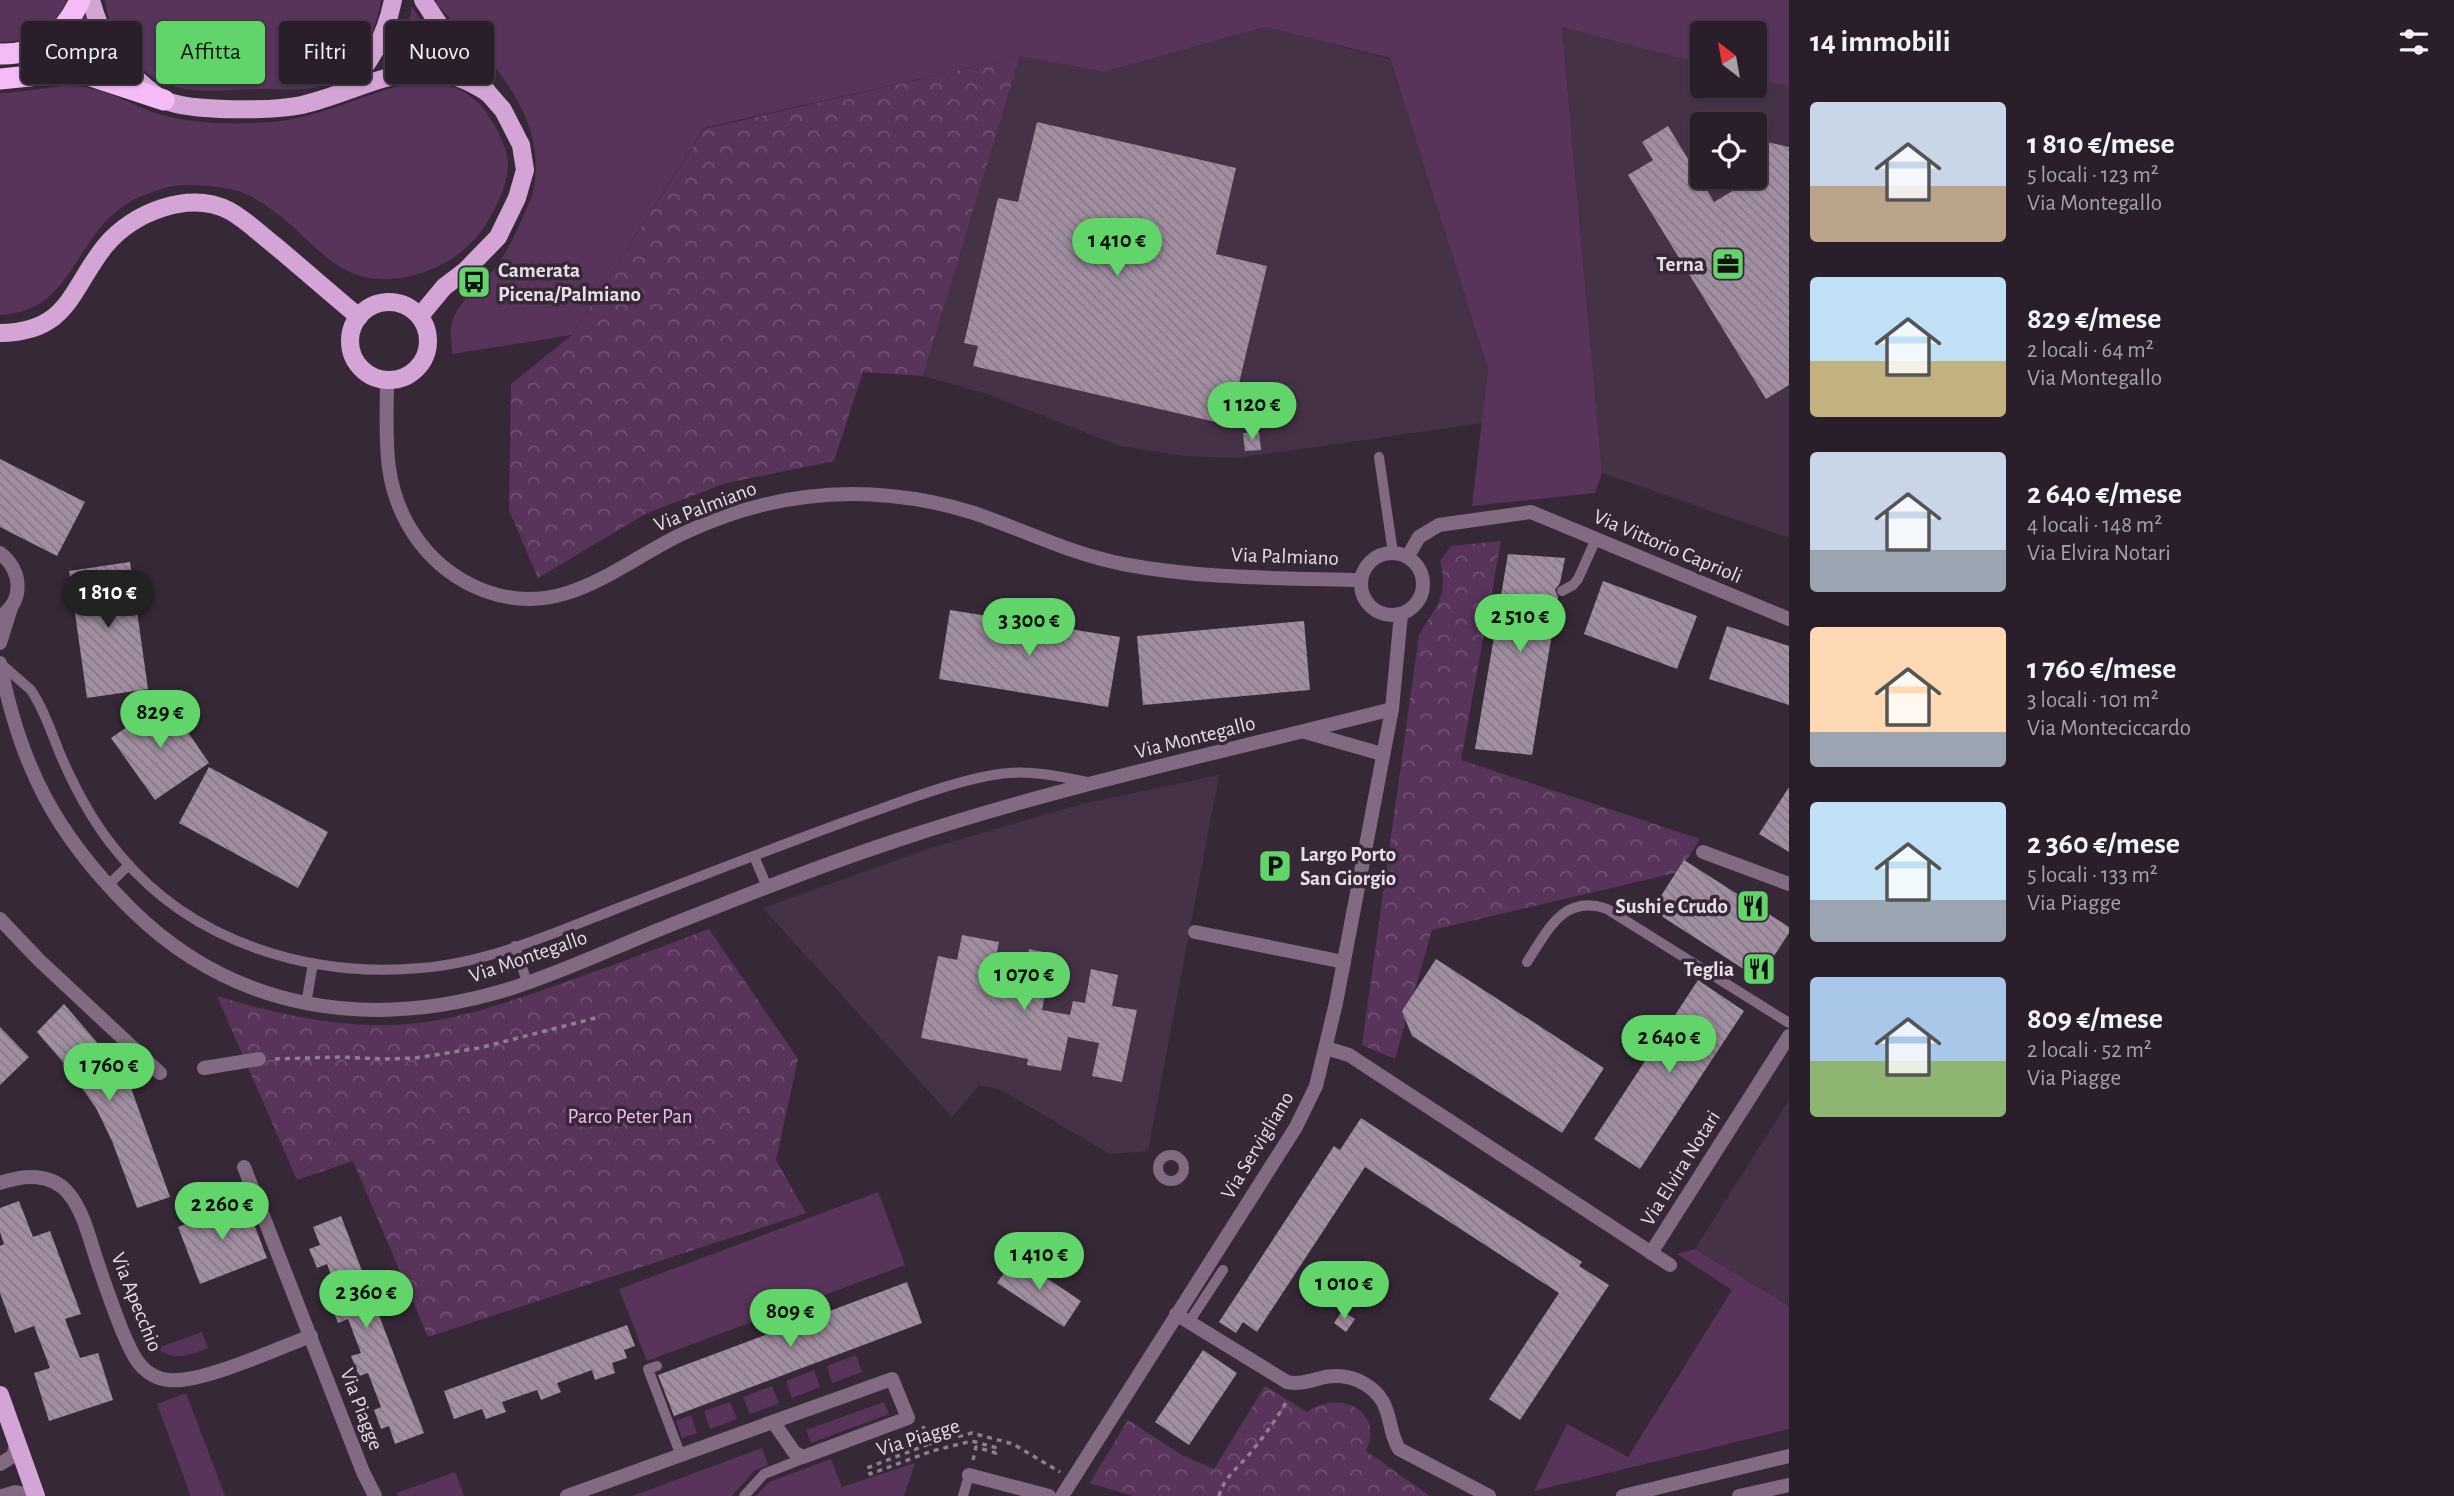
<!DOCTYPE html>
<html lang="it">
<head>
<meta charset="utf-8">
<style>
  :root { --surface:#291e2a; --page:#312732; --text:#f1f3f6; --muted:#a5a2a8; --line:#453c47; --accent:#61d56a }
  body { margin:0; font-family:"Alegreya Sans",sans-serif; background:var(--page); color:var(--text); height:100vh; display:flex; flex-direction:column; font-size:26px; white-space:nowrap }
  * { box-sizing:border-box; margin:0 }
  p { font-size:23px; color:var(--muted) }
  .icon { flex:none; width:38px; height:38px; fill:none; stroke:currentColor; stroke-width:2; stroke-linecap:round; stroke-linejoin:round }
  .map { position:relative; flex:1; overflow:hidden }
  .details { display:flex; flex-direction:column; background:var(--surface); width:665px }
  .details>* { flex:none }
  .top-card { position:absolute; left:21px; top:21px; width:665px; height:63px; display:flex; gap:14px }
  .needle { width:46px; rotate:329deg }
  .tools { position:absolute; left:1690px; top:21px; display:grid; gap:14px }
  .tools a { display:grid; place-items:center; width:77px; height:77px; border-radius:7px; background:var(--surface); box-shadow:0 2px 5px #0004,0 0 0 2px var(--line); font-size:35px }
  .price { position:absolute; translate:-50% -60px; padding:0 16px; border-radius:24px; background:var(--accent); color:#111; font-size:23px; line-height:46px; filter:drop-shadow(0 2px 4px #0008) }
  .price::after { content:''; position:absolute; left:50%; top:42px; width:21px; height:16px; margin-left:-10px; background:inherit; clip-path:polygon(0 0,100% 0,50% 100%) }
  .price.selected { background:#222; color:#fff }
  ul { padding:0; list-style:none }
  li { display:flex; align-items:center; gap:21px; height:175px; padding:0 21px }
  li span { display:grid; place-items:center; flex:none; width:196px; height:140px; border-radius:7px; color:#555 }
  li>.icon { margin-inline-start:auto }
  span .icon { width:84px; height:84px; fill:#fffc; stroke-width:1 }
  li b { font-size:30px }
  h2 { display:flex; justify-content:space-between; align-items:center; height:84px; padding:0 21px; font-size:30px }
  .chip { padding:0 24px; border-radius:7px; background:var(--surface); box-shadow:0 2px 5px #0004,0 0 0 2px var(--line); font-size:24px; line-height:63px }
  .chip.selected { background:var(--accent); color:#111 }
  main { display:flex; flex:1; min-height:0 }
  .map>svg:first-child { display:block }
  .built { fill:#463247; fill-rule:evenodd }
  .grass { fill:#58345a }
  .park { fill:url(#park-crowns) }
  .building { fill:url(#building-back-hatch) }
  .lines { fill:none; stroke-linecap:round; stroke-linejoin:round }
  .path { stroke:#8c7f8d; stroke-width:3.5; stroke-dasharray:5 5; stroke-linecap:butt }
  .service { stroke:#816a82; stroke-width:10 }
  .pedestrian { stroke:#816a82; stroke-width:14 }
  .minor { stroke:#816a82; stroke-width:14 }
  .tertiary { stroke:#816a82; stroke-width:14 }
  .primary { stroke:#d4a4d6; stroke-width:18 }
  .motorway { stroke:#f5bbf7; stroke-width:21 }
  .labels { text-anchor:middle; stroke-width:7; stroke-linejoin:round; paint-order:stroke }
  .poi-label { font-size:21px; font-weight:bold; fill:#e8dee9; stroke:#372838; text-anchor:end }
  .street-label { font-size:21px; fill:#e8dee9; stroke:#372838 }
  .park-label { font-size:21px; fill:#f4b8f6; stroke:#372838 }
</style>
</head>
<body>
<main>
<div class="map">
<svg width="1789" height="1496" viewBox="0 0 1789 1496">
  <defs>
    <pattern id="park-crowns" width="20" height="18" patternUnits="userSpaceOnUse" patternTransform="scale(1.75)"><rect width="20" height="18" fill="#58345a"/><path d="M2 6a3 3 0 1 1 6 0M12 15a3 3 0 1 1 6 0" fill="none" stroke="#705172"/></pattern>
    <pattern id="building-back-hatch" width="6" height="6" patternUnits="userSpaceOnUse" patternTransform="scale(1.75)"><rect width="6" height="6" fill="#a18ea1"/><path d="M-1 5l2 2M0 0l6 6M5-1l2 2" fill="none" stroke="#867886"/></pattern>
  </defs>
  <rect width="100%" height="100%" fill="#372838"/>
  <g class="built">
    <path d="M1562,26L1703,64V86H1755V78L1789,87V538L1602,473ZM1703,124H1755V177H1703Z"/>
    <polygon points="1265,27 1390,59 1488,369 1482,423 1238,458 1185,456 1120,446 987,394 923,376 1020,56 1104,72"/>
    <polygon points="1219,775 1148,1151 1110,1154 1001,1090 979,1085 952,1117 763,908 931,848 1078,805"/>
    <polygon points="1789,1100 1789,1306 1695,1249"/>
  </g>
  <g class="grass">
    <path d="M0,0H67C55,28 31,43 0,42Z"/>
    <path d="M105,0H381C376,29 364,60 338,78C316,93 286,89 260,89C236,89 209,93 185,89C140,81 111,44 105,0Z"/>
    <path d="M435,0H1789V87L1755,78V33H1703V64L1562,27L1602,473L1595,493L1472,506L1488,369L1390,58L1265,27L1104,72L1020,56L704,128L572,335L452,354C452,346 450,336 451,327C454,304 481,286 495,268C506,253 516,234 523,217C526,209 531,200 533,192C550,115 487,55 438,6Z"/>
    <polygon points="412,6 423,25 453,58 395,57 408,27"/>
    <polygon points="87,12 90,31 112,69 92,61 46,53 69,37"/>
    <path d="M415,82C456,83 476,91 496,128C502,139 507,151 508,163C509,187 488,227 471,243C453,261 431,272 406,277C334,291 315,236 262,203C256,200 250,195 244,193C233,189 219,187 207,186C193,185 179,184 165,188C148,193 131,199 117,211C73,246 69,312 0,315V93C28,93 57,83 85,87C110,91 132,105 155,113C191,124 234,125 271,122C322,118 366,92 415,82Z"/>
    <polygon points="878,1192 905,1265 647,1361 619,1289"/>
    <polygon points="1695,1249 1789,1306 1789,1429 1534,1491 1567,1424 1628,1457 1732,1290 1677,1254"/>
    <path d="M202,1332L208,1348C190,1355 174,1362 157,1348Z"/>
    <polygon points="856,1355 862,1372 832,1383 827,1366"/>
    <polygon points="814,1370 820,1387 792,1398 786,1381"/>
    <polygon points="772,1386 779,1403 750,1414 743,1397"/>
    <polygon points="186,1393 225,1496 191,1496 157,1404"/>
    <polygon points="730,1402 737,1419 710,1429 704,1411"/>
    <polygon points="884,1402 889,1414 811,1443 806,1430"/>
    <polygon points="691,1415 697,1433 682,1438 676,1421"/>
    <polygon points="762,1448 768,1465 754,1471 732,1496 632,1496"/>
    <polygon points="831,1459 842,1487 915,1463 904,1496 756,1496 769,1482"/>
    <polygon points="455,1472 464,1496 398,1496 397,1493"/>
  </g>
  <g class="park">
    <polygon points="1020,56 923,376 863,372 834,461 726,483 645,514 538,578 509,510 511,384 572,335 704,129"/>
    <path d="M1501,541L1461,760L1700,839L1679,872L1432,930L1395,1059L1362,1045L1419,635C1436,606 1449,596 1440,561L1451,546Z"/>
    <path d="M709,929L798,1059L776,1160L806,1213L428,1337L353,1161L297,1180L217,996C274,1013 330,1026 389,1025C445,1024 497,1006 549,988C603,969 656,949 709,929Z"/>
    <path d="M1265,1386L1307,1412C1338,1389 1385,1410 1366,1451L1430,1496H1133L1090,1483L1128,1420L1182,1455L1214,1469Z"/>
  </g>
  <g class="building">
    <polygon points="1037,122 1236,168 1216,254 1267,266 1229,425 973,366 978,346 964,343 998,198 1018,202"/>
    <polygon points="1668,126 1714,202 1739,187 1733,177 1755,177 1755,139 1789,147 1789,385 1766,399 1628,175 1653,160 1642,142"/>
    <polygon points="1259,432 1261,450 1245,451 1243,433"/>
    <polygon points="0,459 85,502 57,556 0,527"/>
    <polygon points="1508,554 1565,558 1560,583 1555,590 1558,597 1532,755 1475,749"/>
    <polygon points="130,562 148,689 87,698 69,571"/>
    <polygon points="1603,581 1697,616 1677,669 1584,634"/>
    <polygon points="950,610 1120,637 1108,707 939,679"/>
    <polygon points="1304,621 1310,690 1143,705 1137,636"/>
    <polygon points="1727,626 1789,646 1789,705 1709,679"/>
    <polygon points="166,700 209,763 155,800 111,738"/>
    <polygon points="209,767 328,832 298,888 179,823"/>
    <polygon points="1789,787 1789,852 1759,834"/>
    <polygon points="1684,860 1789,927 1789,933 1759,979 1652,910"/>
    <polygon points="962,935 999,942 992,976 1022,983 1029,949 1053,954 1042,1010 1070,1015 1073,1001 1085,1003 1091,969 1118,975 1112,1006 1137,1010 1122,1082 1092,1076 1099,1043 1068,1037 1061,1071 1027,1065 1028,1059 921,1038 938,956 957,960"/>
    <polygon points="1436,959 1604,1068 1562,1133 1412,1036 1402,1011"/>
    <polygon points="1698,980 1744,1011 1640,1169 1594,1139"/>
    <polygon points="64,1004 107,1054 130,1085 170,1197 137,1208 112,1141 96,1108 68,1068 37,1032"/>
    <polygon points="0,1027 29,1057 0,1085"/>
    <polygon points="1361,1118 1582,1262 1579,1266 1609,1285 1520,1420 1489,1399 1559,1293 1365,1167 1257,1332 1243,1322 1236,1333 1219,1322 1334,1146 1340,1150"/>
    <polygon points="19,1201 33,1237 50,1231 81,1314 65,1319 80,1358 98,1353 113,1400 49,1421 34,1373 50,1368 34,1326 15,1333 0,1293 0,1246 4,1244 0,1232 0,1208"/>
    <polygon points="245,1201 267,1258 200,1284 178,1227"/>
    <polygon points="341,1216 424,1433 395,1444 389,1426 381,1429 374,1410 381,1407 368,1373 359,1376 351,1356 361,1353 348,1319 338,1323 330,1303 340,1299 327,1264 317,1268 309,1249 320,1245 313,1227"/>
    <polygon points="1015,1257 1081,1301 1064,1327 997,1283"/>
    <polygon points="907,1282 922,1323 674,1416 658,1375"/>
    <polygon points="1342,1311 1355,1319 1346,1332 1334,1323"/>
    <polygon points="627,1325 635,1346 624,1350 627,1358 612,1363 615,1373 595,1380 592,1370 557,1383 561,1392 541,1400 537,1390 502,1402 506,1412 486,1419 482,1409 454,1419 444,1391"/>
    <polygon points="1203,1350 1237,1373 1189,1445 1155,1422"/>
  </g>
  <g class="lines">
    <g class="path">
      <polyline points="275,1059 339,1057 384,1059 415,1058 479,1048 599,1017"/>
      <polyline points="923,1426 929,1444 867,1468 870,1474 932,1451 972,1441 997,1448 996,1453 976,1447 973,1460"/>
      <polyline points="929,1444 972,1433 1013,1444 1060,1472"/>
      <path d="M1219,1496C1224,1479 1233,1472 1245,1459C1261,1441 1276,1420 1288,1399"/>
    </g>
    <g class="service">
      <polyline points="1379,457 1393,553"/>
      <polyline points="1562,591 1573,585 1578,579 1596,539"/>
      <path d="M0,663L31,690L37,700C47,718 53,737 61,756C76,791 96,827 120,855C193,943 310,978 421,968C487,963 552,934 613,910C698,877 783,844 869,813C909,799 968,776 1009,773C1036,771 1062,777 1088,782"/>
      <polyline points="754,856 767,887"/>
      <polyline points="108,885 129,865"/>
      <polyline points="515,946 527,982"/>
      <path d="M1527,962C1547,932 1563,893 1607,909L1789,1023"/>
      <polyline points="306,1004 313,963"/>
      <circle cx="1171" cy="1168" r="13"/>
      <polyline points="1189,1322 1223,1270"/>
      <polyline points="657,1366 648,1369 681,1456"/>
      <polyline points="744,1496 764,1474 807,1457"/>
      <polyline points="963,1496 969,1475"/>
    </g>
    <polyline class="pedestrian" points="204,1068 259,1059"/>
    <g class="minor">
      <path d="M0,553C22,571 25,600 0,617"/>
      <polyline points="0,643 11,608"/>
      <path d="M0,663C20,766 56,835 131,909C235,1012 372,1031 509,989C563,972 615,947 668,926C746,895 824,864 904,838C1063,785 1229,751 1392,709"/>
      <polyline points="1305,732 1382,754"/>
      <polyline points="1703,852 1789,884"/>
      <polyline points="0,919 39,960 160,1073"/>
      <polyline points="1195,932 1344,962"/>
      <polyline points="1326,1048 1349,1055 1670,1265"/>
      <polyline points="244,1167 363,1472 375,1496"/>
      <path d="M0,1183C23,1175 52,1172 69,1194C83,1211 89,1237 96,1258C104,1282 112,1305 121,1328C131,1352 140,1377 169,1380C201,1384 278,1348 311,1336"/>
      <polyline points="1651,1253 1789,1036"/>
      <path d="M1176,1314L1287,1382C1300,1385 1312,1380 1325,1377C1348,1373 1371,1382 1383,1402C1391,1417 1390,1435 1399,1449L1489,1496"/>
      <polyline points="0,1464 13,1456 17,1442"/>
      <polyline points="969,1475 1049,1496"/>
      <polyline points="2,1496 16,1492 31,1496"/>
      <polyline points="567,1496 892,1379 908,1418 803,1457 794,1452 774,1423"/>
    </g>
    <g class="tertiary">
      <path d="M387,381C387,410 385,440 389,468C397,524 432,571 485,591C564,620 618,564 684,533C723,515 764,502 806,497C862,490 921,496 974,513C1024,530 1070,554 1123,564C1200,579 1282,578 1361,580"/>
      <circle cx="1392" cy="584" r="31"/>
      <polyline points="1408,556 1419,537 1439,525 1531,512 1789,619"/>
      <polyline points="1062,1496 1296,1127 1316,1086 1336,1003 1392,709 1401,614"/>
      <polyline points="1623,1496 1789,1456"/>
      <polyline points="1739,1496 1789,1485"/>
    </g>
    <g class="primary">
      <path d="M91,0C101,37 117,64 147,88C152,91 158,98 164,100C190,112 274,111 302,105C369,89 422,46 489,94"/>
      <path d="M345,88C371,65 386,34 393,0"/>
      <circle cx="389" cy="341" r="39"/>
      <polyline points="420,316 444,287 465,271 498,237 517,198 525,170 521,145 503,110 489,94 442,29 423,0"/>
      <path d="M0,333C69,332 70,290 105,246C133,212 189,190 230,211C246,220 259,233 273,244C302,268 330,293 359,317"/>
      <polyline points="0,1395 36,1496"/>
    </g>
    <g class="motorway">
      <path d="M0,54C39,55 64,35 80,0"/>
      <polyline points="0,79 59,73 85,74 164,100"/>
    </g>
  </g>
  <defs>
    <symbol id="office-square" viewBox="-11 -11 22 22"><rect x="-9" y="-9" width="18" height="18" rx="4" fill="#61d56a" stroke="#372838"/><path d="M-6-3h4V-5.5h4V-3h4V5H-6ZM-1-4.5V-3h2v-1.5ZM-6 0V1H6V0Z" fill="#111"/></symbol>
    <symbol id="bus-square" viewBox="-11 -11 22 22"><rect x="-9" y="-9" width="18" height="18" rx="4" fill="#61d56a" stroke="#372838"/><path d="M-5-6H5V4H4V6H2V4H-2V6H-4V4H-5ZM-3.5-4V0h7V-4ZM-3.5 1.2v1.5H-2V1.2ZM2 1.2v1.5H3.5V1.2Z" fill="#111"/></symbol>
    <symbol id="parking-square" viewBox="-11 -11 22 22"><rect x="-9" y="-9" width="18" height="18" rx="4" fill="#61d56a" stroke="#372838"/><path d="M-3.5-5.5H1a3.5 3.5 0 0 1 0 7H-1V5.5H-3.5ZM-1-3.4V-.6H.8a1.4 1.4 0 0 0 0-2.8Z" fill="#111"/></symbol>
    <symbol id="restaurant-square" viewBox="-11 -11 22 22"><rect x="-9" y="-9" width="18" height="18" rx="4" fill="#61d56a" stroke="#372838"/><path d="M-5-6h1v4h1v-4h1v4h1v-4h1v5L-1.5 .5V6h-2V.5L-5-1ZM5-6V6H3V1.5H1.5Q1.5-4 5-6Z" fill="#111"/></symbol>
  </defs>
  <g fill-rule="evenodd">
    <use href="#office-square" x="1709" y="245" width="38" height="38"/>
    <use href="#bus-square" x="455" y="263" width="38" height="38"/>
    <use href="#parking-square" x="1256" y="847" width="38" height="38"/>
    <use href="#restaurant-square" x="1734" y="887" width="38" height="38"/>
    <use href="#restaurant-square" x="1740" y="950" width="38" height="38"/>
  </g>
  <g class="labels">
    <g class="poi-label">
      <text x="1704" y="271">Terna</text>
      <text x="498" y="277" text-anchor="start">Camerata<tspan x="498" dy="24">Picena/Palmiano</tspan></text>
      <text x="1300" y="861" text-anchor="start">Largo Porto<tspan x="1300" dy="24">San Giorgio</tspan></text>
      <text x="1728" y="913">Sushi e Crudo</text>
      <text x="1734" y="976">Teglia</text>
    </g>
    <g class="street-label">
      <text transform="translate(705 506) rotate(-21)" y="7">Via Palmiano</text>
      <text transform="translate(1668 546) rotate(23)" y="7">Via Vittorio Caprioli</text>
      <text transform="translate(1285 556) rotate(2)" y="7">Via Palmiano</text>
      <text transform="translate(1195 737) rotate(-14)" y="7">Via Montegallo</text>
      <text transform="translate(528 956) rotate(-19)" y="7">Via Montegallo</text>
      <text transform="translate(1257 1145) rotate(-59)" y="7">Via Servigliano</text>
      <text transform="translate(1680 1168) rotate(-58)" y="7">Via Elvira Notari</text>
      <text transform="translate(137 1302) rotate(68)" y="7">Via Apecchio</text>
      <text transform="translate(362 1409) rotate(69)" y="7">Via Piagge</text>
      <text transform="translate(918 1437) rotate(-17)" y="7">Via Piagge</text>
    </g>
    <g class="park-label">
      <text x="630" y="1123">Parco Peter Pan</text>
    </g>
  </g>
</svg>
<div class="tools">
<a><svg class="needle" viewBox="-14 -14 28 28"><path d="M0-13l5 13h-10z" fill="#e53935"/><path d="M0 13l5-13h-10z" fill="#a5a2a8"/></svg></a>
<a><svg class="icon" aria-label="locate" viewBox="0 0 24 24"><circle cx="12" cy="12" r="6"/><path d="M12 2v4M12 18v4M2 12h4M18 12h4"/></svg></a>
</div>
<b class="price" style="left:1117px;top:278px">1 410 €</b>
<b class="price" style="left:1252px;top:442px">1 120 €</b>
<b class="price selected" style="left:108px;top:630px">1 810 €</b>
<b class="price" style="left:1520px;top:654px">2 510 €</b>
<b class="price" style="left:1029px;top:658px">3 300 €</b>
<b class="price" style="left:160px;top:750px">829 €</b>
<b class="price" style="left:1024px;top:1012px">1 070 €</b>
<b class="price" style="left:1669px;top:1075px">2 640 €</b>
<b class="price" style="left:109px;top:1103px">1 760 €</b>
<b class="price" style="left:222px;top:1242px">2 260 €</b>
<b class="price" style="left:1039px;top:1292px">1 410 €</b>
<b class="price" style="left:1344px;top:1321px">1 010 €</b>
<b class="price" style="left:366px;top:1330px">2 360 €</b>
<b class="price" style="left:790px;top:1349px">809 €</b>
<div class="top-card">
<a class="chip">Compra</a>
<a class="chip selected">Affitta</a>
<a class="chip">Filtri</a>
<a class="chip">Nuovo</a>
</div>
</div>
<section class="details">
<h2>14 immobili<svg class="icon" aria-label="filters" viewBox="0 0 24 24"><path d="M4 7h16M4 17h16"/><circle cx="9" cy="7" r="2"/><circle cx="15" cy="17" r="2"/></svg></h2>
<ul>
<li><span style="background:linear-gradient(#c9d6e8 60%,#b9a48a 0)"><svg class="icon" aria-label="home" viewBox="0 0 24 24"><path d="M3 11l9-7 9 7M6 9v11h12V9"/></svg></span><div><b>1 810 €/mese</b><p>5 locali · 123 m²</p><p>Via Montegallo</p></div></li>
<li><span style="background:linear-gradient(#bfe0f5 60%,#c2b280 0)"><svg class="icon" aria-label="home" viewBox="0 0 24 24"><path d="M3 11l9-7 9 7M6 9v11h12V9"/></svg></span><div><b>829 €/mese</b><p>2 locali · 64 m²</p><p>Via Montegallo</p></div></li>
<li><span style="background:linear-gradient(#c9d6e8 70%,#9aa5b1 0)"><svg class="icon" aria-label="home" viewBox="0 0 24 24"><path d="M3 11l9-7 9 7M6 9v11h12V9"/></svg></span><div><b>2 640 €/mese</b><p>4 locali · 148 m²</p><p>Via Elvira Notari</p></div></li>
<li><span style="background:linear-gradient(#ffd9b3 75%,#9aa5b1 0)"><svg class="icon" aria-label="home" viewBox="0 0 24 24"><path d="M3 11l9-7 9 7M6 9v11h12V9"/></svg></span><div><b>1 760 €/mese</b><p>3 locali · 101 m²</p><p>Via Monteciccardo</p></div></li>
<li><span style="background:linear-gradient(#bfe0f5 70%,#9aa5b1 0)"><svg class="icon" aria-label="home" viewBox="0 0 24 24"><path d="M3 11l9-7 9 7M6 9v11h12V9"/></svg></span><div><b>2 360 €/mese</b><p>5 locali · 133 m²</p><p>Via Piagge</p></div></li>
<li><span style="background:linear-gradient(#a9c7e8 60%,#8fb573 0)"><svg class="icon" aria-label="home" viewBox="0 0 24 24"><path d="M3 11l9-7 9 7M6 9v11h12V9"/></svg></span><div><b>809 €/mese</b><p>2 locali · 52 m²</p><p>Via Piagge</p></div></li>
</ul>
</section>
</main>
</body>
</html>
